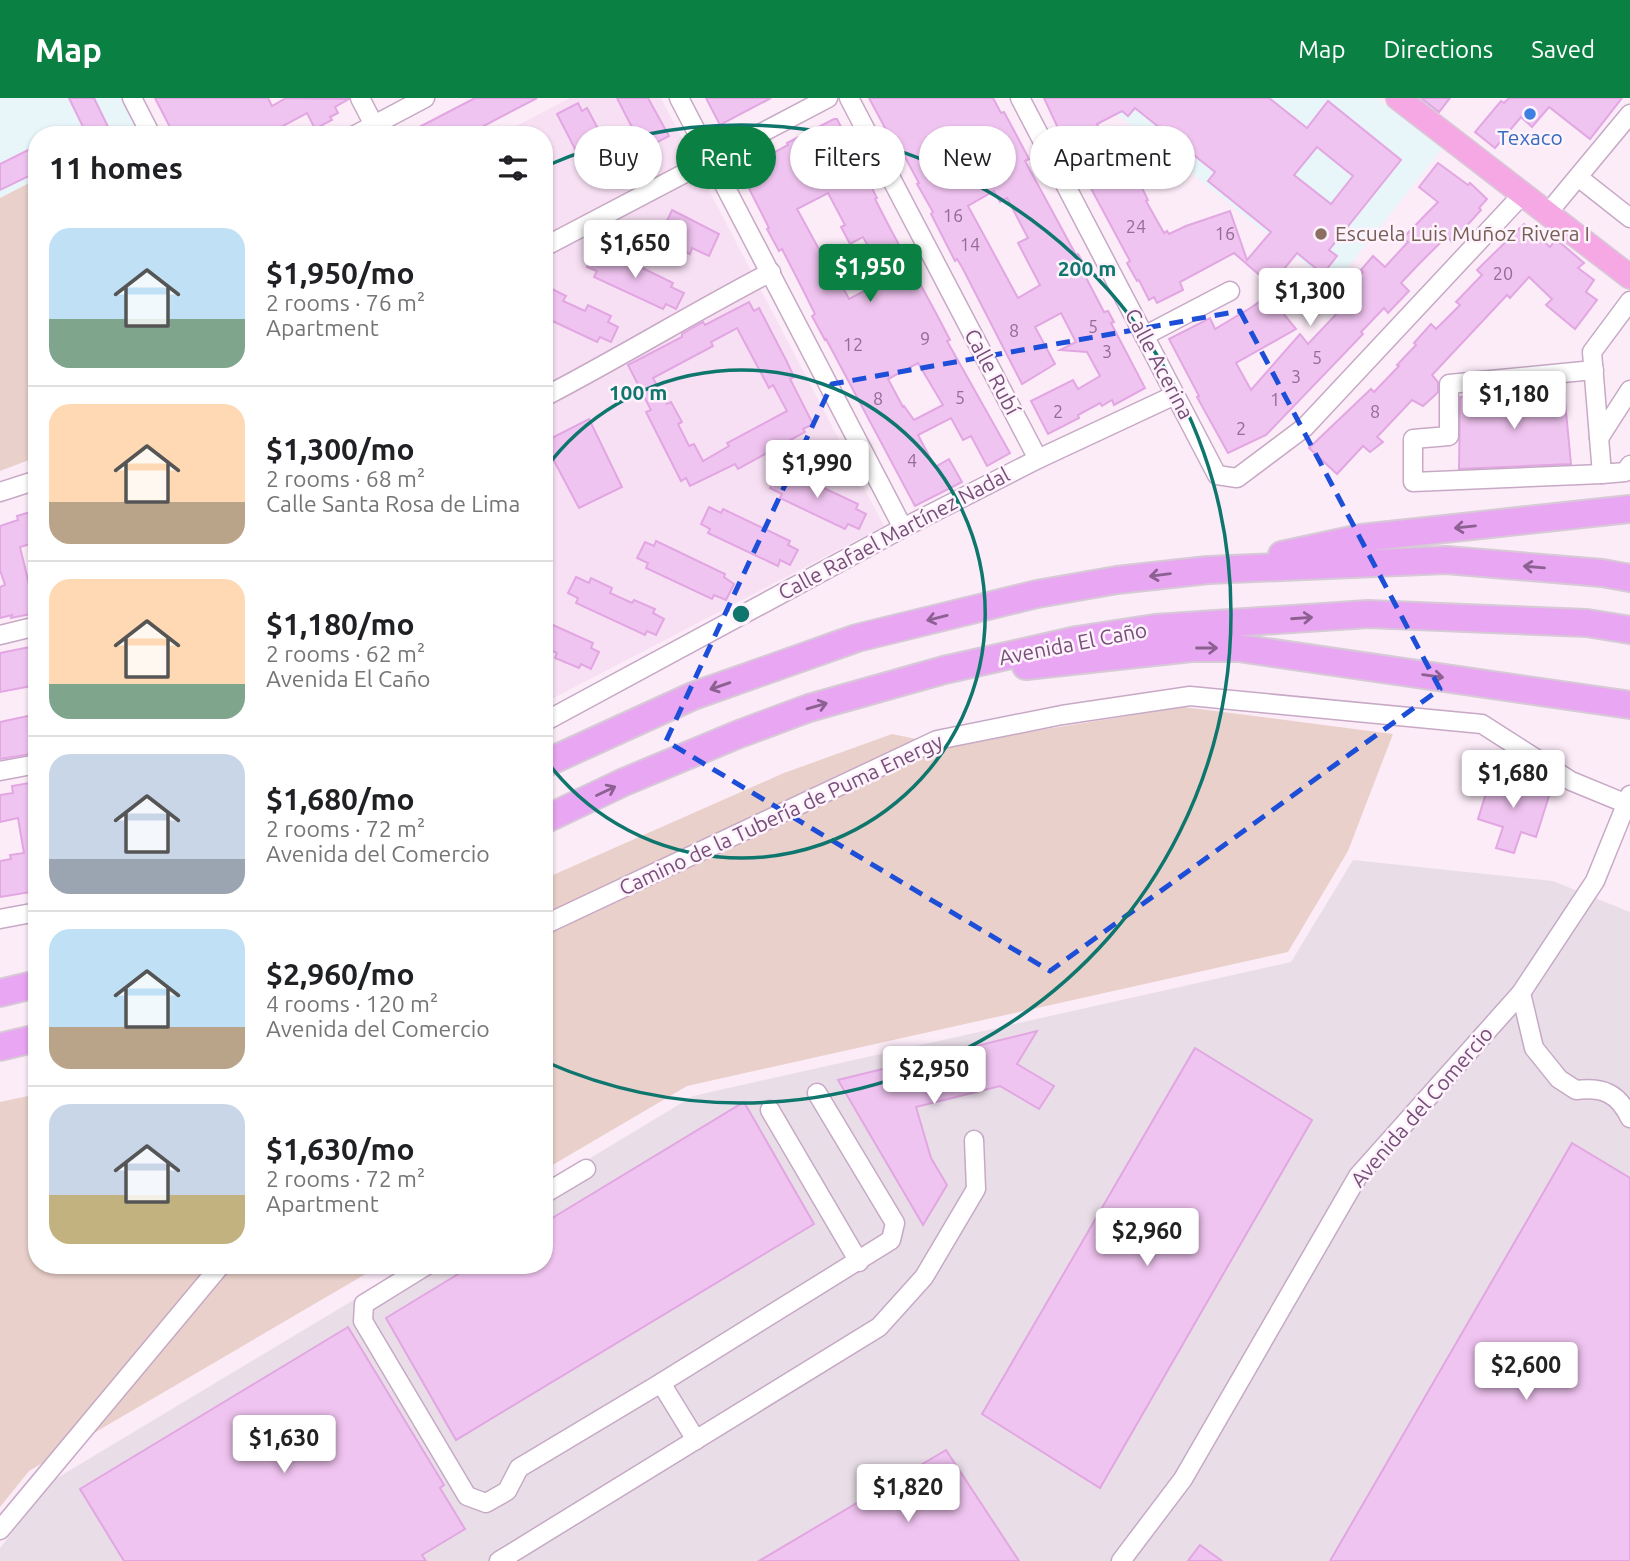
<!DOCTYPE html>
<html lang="en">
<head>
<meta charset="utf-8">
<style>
  :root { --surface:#fff; --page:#f6f6f6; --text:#202124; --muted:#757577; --line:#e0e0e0; --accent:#0b8043 }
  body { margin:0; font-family:Ubuntu,sans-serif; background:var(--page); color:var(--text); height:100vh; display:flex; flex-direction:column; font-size:26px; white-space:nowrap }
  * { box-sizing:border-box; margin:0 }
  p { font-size:23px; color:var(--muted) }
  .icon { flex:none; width:38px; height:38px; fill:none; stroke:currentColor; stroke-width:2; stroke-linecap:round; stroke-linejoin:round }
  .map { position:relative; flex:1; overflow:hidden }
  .sheet { position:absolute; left:28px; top:28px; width:525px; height:1148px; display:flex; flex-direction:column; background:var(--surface); border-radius:28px; box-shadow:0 2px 5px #0004 }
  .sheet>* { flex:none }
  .hud { position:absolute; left:574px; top:28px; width:665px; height:63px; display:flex; gap:14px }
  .price { position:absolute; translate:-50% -60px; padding:0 16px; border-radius:7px; background:#fff; color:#222; font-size:23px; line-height:46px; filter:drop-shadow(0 2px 4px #0008) }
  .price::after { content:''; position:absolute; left:50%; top:42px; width:21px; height:16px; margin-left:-10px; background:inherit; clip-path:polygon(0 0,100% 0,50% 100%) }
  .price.active { background:var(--accent); color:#fff }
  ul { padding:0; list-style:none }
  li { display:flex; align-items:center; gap:21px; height:175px; padding:0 21px }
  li+li { border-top:2px solid var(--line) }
  li span { display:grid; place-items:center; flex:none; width:196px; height:140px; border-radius:21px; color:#555 }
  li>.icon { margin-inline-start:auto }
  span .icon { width:84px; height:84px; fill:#fffc; stroke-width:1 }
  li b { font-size:30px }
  h2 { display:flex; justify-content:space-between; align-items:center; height:84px; padding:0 21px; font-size:30px }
  .pill { padding:0 24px; border-radius:32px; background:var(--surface); box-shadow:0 2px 5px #0004; font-size:24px; line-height:63px }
  .pill.active { background:var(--accent); color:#fff }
  header { display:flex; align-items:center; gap:42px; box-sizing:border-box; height:98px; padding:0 35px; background:var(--accent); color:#fff }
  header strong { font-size:33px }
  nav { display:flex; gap:38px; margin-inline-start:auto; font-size:24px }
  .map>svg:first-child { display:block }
  .residential { fill:#f8e0f4 }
  .industrial { fill:#e9dee8 }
  .education { fill:#e8f5f9 }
  .green { fill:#ead0ca }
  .building { fill:#f0c4f0; stroke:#e2a6e2; stroke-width:2; fill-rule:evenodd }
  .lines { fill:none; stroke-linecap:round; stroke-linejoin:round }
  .minor-casing { stroke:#c7a9c6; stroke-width:21 }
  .major-casing { stroke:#d6cad6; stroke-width:26 }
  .highway-casing { stroke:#d6cad6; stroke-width:30 }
  .minor { stroke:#fff; stroke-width:18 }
  .major { stroke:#f6a8e4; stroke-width:23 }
  .highway { stroke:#e9a6f2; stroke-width:26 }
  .oneway { stroke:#8c6090 }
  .marked { fill:none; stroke:#1d4ed8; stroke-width:5; stroke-dasharray:14 9; stroke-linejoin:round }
  .ring { fill:none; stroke:#0f766e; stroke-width:3.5 }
  .shop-dot { fill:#3f7fe0; stroke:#fef2fc; stroke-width:2.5 }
  .education-dot { fill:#8d6e63; stroke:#fef2fc; stroke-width:2.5 }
  .labels { text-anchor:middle; stroke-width:5; stroke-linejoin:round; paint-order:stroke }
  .number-label { font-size:18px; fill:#946c95 }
  .shop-label { font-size:21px; fill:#366cbe; stroke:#fef2fc }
  .education-label { font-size:21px; fill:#785e54; stroke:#fef2fc; text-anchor:start }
  .street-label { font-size:21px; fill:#754f77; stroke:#fef2fc }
  .centre { fill:#0f766e; stroke:#fef2fc; stroke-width:3.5 }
  .ring-label { font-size:21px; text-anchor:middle; font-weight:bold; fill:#0f766e; stroke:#fef2fc; stroke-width:5; stroke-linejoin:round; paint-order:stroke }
</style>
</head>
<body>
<header>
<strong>Map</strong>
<nav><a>Map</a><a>Directions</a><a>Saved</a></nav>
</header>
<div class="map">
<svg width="1630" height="1463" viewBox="0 0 1630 1463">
  <rect width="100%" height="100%" fill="#fcecf8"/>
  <polygon class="residential" points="570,0 661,0 884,428 544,605 544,37 499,37"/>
  <polygon class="industrial" points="1353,762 1553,783 1630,814 1630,1463 0,1463 0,1450 52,1383 412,1167 544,1167 544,1088 693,998 1291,864"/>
  <g class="education">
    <polygon points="0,0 120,0 137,32 127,37 37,37 37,81 0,100"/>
    <polygon points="1107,0 1376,0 1442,51 1333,188 1103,5"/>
  </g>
  <g class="green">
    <polygon points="37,81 37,359 0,373 0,100"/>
    <polygon points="1184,609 1393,636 1348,753 1288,854 687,988 544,1072 544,781 784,675 892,636 945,647"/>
    <polygon points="37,996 37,1167 381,1167 29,1373 0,1409 0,1004"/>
  </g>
  <g class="building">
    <polygon points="69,0 94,0 112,37 87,37"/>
    <polygon points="155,0 268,0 272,8 286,0 349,1 335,9 338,15 330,19 332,22 315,31 307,15 266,37 174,37"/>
    <polygon points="475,0 537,0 476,32 479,37 404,37"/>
    <polygon points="617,0 648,0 669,38 648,49 645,44 641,47"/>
    <polygon points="706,0 771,0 720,27"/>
    <path d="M869,0H993L1001,15L1004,14L1019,42L1029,61L1025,63L1076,157L1078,156L1086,170L1082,172L1104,214L1108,213L1114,224L1111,225L1145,290L1114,307L1112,302L1102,308L1100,305L1078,317L1079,320L1048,336L1031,303L1073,282L1078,291L1100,278L1087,254L1060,252L1076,244L1061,215L1035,229L1055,266L1022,286L962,169L957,161L955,163L931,116L933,114L917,86L919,85L900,50L897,52ZM994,93L1000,104L1007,100L1028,140L1018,145L1040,187L1018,200L968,108Z"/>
    <path d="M1044,0H1269L1307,30L1328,3L1401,62L1329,152L1337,158L1323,176L1297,155L1271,187L1234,155L1180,184L1183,192L1157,205L1154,199L1149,202L1139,182L1137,183L1127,165L1130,163L1065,42L1064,43ZM1135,10L1215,74L1208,83L1271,134L1247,162L1230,113L1186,128L1169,136L1167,133L1164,135L1146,103L1148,102L1140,86L1130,90L1097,26L1122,13L1128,18ZM1317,49L1353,78L1331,106L1294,77Z"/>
    <polygon points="1421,0 1450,0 1439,14"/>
    <polygon points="1509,0 1622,0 1590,41 1549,9 1532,29 1521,19 1495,50 1475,34 1501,3 1504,5"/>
    <polygon points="578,5 582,13 587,10 614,61 609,63 612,68 590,80 557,16"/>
    <path d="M834,21H837L877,100L875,101L891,132L937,217L950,242L947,243L1010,355L987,368L971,338L963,342L951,320L918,337L935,369L949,361L962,384L915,408L826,241L825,242L812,218L815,216L801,188L782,151L779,153L767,131L769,130L760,112L740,73L788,47L787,45ZM828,95L845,127L841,129L850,146L863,139L883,176L879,178L882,184L849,201L829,163L826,164L797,111ZM918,265L943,307L914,322L904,308L903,309L888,281Z"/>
    <polygon points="30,51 37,65 37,74 0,92 0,66"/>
    <polygon points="1438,65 1468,87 1470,85 1487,101 1479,110 1481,112 1452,144 1447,138 1417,168 1401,185 1409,193 1388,215 1384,210 1361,234 1363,236 1266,337 1228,355 1197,299 1199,298 1169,241 1210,220 1215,231 1252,209 1268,197 1296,231 1236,265 1251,292 1300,236 1308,246 1343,209 1336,202 1363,174 1361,172 1373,158 1385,169 1408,144 1403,140 1438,104 1419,89"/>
    <polygon points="672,112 719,136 709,158 692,150 690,156 675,149 677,143 661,136"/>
    <polygon points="1524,126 1550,149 1556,141 1584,165 1578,170 1594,182 1586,194 1597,202 1575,231 1546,207 1552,201 1529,179 1510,200 1507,197 1432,277 1438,284 1438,294 1433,299 1423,308 1412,302 1377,339 1383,344 1370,354 1363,348 1337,376 1309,350 1371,291 1374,294 1399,268 1397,267 1416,247 1414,245 1431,226 1436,231 1460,207 1456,204 1482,177 1477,172"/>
    <polygon points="595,153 606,158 608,153 673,185 671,189 684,195 676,211 666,206 663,211 594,179 597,173 587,169"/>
    <polygon points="544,187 566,198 563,203 585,213 588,207 611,218 608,224 618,229 611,244 600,239 597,244 544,219"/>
    <path d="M749,204L754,213L759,210L787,264L794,279L790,281L813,326L803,331L805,334L738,371L735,366L690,388L686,380L681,383L646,314L651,312L628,267L682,239V236L703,224L705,227ZM737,230L769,290L773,287L787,313L727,345L729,348L703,363L694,346L689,348L678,326L682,324L671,304L667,306L653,280L713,248L711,244Z"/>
    <polygon points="1564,293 1571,366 1459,371 1460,299"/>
    <polygon points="589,321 622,389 579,410 544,344"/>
    <polygon points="779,369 858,406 856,411 866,416 859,431 848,426 845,431 780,400 782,396 770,390"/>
    <polygon points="709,409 721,415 723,411 790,443 788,447 798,452 790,467 780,462 778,468 708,435 710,431 701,426"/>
    <polygon points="37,412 37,444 20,449 36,515 11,520 12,517 0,520 0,489 5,487 0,472 0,428 18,422 17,418"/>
    <polygon points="656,443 725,476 724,479 734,486 726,502 714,497 712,501 646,470 648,465 637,460 645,444 654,448"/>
    <polygon points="576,479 589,485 591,480 612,490 610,495 632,505 634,502 655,511 653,515 664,521 656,537 647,533 645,537 576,505 578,500 568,495"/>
    <polygon points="544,523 593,545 591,550 599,554 591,571 581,566 579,570 555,560 557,555 544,549"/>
    <polygon points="30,549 37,587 0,594 0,555"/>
    <polygon points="37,616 37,655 0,661 0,624"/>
    <polygon points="1492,676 1544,692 1543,695 1549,698 1536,739 1521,734 1514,755 1496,750 1503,729 1478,721"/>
    <polygon points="35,684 37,687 37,793 0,799 0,763 11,761 10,757 24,755 18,720 0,724 0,697 13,695 12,688"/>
    <polygon points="1037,933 1017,966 1054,988 1039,1011 1000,988 916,1009 931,1060 947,1087 923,1127 838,982"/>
    <polygon points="1195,950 1312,1022 1100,1390 982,1316"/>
    <polygon points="744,1004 814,1126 456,1342 386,1220 473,1167 544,1167 544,1125"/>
    <polygon points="1572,1045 1630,1080 1630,1463 1330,1463"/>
    <polygon points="348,1229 444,1387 440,1390 465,1431 422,1457 426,1463 124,1463 80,1391"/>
    <polygon points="946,1352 1019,1463 759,1463"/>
    <polygon points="1200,1447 1222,1463 1188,1463"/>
  </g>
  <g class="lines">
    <defs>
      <g id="minor">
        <polyline points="132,0 151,37"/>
        <polyline points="360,0 374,27"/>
        <polyline points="679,0 903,430"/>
        <polyline points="849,0 1038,361"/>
        <polyline points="1020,0 1217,377 1237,380 1305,329 1522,97"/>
        <polyline points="355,37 425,0"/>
        <polyline points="1578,79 1630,120"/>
        <polyline points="1547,116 1630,16"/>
        <polyline points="544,149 828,0"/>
        <polyline points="1630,203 1592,254 1602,376 1625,374 1630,367"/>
        <polyline points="1144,238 1230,193"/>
        <polyline points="1594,272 1449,286 1449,338 1413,341 1413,384 1602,376"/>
        <path d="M544,299C621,259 694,214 771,174"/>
        <polyline points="1599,340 1630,292"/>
        <polyline points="0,394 37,382"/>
        <polyline points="0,537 37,528"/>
        <polyline points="544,624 903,430 1038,361 1175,297"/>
        <polyline points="0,673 37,666"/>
        <polyline points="0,821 37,814"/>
        <polyline points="544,827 937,642 1062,617 1190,598 1482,626 1571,683 1627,706"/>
        <path d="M1521,895L1534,950L1559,981L1576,992C1603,989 1618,995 1630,1020"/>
        <polyline points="770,1012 859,1164"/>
        <polyline points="544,1096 586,1071"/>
        <polyline points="427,1167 364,1206 363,1223 467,1398 486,1405 507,1393 519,1370 661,1285"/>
        <polyline points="696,1342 661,1285 891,1142 895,1125 817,995"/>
        <polyline points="0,1432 221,1167"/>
        <polyline points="499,1463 879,1229 924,1179 976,1091 974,1042"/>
        <polyline points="1121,1463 1183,1381 1358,1078 1521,895 1595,783 1630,697"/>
      </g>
      <polyline id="major" points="1398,0 1630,179"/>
      <g id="highway">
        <polyline points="1282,457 1361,440 1630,411"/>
        <polyline points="1026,568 1191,550 1239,550 1630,607"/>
        <polyline points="544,666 693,598 857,540 1037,496 1117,482 1208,472 1446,462 1602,475 1630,480"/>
        <polyline points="544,722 624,684 739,636 809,610 944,572 1077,542 1155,530 1368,516 1587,525 1630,532"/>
        <polyline points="0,895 37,886"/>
        <polyline points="0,949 37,940"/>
      </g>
    </defs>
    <use href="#minor" class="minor-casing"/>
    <use href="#major" class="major-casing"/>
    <use href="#highway" class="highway-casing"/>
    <use href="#minor" class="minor"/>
    <use href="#major" class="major"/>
    <use href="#highway" class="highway"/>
  </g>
  <defs><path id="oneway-shaft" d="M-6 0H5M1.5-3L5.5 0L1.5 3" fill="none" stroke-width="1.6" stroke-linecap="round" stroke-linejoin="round" transform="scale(1.75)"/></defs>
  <g class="oneway">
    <use href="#oneway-shaft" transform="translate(1465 429) rotate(174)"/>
    <use href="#oneway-shaft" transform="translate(1534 469) rotate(-175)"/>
    <use href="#oneway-shaft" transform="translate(1160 477) rotate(173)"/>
    <use href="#oneway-shaft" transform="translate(937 520) rotate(166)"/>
    <use href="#oneway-shaft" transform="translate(1302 520) rotate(-4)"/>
    <use href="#oneway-shaft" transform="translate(1207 550)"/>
    <use href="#oneway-shaft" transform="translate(1433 578) rotate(8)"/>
    <use href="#oneway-shaft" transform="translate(720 588) rotate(161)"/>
    <use href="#oneway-shaft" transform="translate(817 608) rotate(-16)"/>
    <use href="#oneway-shaft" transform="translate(606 693) rotate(-25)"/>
  </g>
  <path class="marked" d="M1240,213L1440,591L1050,873L666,643L832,286Z"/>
  <g class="ring">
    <path d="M545 371A244 244 0 1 1 545 661"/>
    <path d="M546 68A489 489 0 1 1 546 964"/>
  </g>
  <circle class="shop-dot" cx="1530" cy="16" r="7"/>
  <circle class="education-dot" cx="1321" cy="136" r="7"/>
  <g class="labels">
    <g class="number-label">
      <text x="953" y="124">16</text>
      <text x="1136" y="135">24</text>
      <text x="1225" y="142">16</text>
      <text x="970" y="153">14</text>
      <text x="1503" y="182">20</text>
      <text x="1093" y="235">5</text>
      <text x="1014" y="239">8</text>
      <text x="925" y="247">9</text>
      <text x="853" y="253">12</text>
      <text x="1107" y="260">3</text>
      <text x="1317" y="266">5</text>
      <text x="1296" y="285">3</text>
      <text x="960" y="306">5</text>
      <text x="878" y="307">8</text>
      <text x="1275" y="308">1</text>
      <text x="1058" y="320">2</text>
      <text x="1375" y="320">8</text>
      <text x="1241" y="337">2</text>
      <text x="912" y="369">4</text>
    </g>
    <g class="shop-label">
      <text x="1530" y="47">Texaco</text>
    </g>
    <g class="education-label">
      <text x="1335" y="143">Escuela Luis Muñoz Rivera I</text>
    </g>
    <g class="street-label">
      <text transform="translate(1159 266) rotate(62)" y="7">Calle Acerina</text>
      <text transform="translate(992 274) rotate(62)" y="7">Calle Rubí</text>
      <text transform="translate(894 436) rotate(-28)" y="7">Calle Rafael Martínez Nadal</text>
      <text transform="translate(1073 546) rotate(-11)" y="7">Avenida El Caño</text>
      <text transform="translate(781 717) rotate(-25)" y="7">Camino de la Tubería de Puma Energy</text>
      <text transform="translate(1422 1009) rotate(-49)" y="7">Avenida del Comercio</text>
    </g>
  </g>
  <circle cx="741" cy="516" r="10" class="centre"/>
  <g class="ring-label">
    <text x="1087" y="178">200 m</text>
    <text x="638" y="302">100 m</text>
  </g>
</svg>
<b class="price" style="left:635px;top:182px">$1,650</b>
<b class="price active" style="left:870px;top:206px">$1,950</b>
<b class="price" style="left:1310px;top:230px">$1,300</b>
<b class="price" style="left:1514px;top:333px">$1,180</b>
<b class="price" style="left:817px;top:402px">$1,990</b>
<b class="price" style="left:1513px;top:712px">$1,680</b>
<b class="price" style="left:934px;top:1008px">$2,950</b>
<b class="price" style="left:1147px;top:1170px">$2,960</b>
<b class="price" style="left:1526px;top:1304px">$2,600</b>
<b class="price" style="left:284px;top:1377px">$1,630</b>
<b class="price" style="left:908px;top:1426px">$1,820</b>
<div class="hud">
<a class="pill">Buy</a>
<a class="pill active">Rent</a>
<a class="pill">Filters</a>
<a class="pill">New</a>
<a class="pill">Apartment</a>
</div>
<section class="sheet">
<h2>11 homes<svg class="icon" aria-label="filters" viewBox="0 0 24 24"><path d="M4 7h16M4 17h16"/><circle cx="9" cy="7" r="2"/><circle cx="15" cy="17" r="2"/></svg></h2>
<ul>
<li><span style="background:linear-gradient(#bfe0f5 65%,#7fa58c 0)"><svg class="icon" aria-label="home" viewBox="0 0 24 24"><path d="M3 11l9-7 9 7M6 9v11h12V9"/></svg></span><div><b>$1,950/mo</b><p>2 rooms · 76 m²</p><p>Apartment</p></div></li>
<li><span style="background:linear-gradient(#ffd9b3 70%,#b9a48a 0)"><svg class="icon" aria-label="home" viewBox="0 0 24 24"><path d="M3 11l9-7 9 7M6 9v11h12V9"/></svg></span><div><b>$1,300/mo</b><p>2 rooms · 68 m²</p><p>Calle Santa Rosa de Lima</p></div></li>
<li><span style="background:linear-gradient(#ffd9b3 75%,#7fa58c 0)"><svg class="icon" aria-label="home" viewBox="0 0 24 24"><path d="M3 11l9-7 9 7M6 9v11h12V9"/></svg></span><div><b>$1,180/mo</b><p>2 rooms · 62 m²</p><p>Avenida El Caño</p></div></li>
<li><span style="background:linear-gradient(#c9d6e8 75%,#9aa5b1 0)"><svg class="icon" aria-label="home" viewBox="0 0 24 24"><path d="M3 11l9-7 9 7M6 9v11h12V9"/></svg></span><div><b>$1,680/mo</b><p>2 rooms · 72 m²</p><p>Avenida del Comercio</p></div></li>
<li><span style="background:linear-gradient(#bfe0f5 70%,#b9a48a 0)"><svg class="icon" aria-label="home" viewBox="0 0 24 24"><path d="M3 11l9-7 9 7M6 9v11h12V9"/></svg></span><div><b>$2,960/mo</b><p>4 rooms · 120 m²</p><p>Avenida del Comercio</p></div></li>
<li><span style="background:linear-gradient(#c9d6e8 65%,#c2b280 0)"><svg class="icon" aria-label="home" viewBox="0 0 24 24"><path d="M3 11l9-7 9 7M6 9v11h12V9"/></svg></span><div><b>$1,630/mo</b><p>2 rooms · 72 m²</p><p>Apartment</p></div></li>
</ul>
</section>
</div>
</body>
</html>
